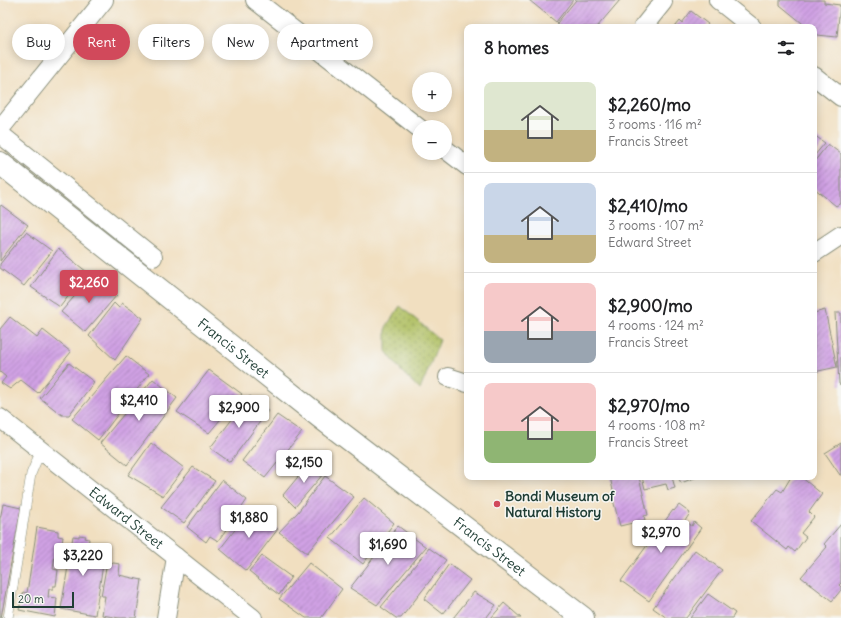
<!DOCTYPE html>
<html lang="en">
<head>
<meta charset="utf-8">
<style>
  :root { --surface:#fff; --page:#f2f2f2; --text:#202124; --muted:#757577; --line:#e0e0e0; --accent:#d1495b }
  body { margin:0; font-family:Delius,sans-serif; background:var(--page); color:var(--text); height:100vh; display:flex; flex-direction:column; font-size:15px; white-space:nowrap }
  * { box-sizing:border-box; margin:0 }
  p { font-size:13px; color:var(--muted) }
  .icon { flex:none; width:22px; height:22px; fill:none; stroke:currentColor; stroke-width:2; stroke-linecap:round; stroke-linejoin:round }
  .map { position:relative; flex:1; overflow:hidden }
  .side { position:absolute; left:464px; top:24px; width:353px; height:456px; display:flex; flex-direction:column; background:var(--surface); border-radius:8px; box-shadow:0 2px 10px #0003 }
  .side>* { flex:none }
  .top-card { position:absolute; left:12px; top:24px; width:380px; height:36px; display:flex; gap:8px }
  .buttons { position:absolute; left:412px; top:72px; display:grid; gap:8px }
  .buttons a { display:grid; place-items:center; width:40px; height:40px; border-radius:50%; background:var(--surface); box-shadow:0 2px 10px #0003; font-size:20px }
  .scale { position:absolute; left:12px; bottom:10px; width:62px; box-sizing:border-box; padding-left:4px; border:2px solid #1f3d34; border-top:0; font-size:11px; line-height:14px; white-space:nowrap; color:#1f3d34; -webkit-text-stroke:3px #f6f6f2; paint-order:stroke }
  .price { position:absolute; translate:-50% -34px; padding:0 9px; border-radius:4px; background:#fff; color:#222; font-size:13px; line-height:26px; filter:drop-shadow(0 1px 2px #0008) }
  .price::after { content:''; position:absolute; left:50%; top:24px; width:12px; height:9px; margin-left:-6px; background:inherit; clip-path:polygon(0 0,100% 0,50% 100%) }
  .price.selected { background:var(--accent); color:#fff }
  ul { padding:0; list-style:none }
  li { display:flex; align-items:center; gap:12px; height:100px; padding:0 20px }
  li+li { border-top:1px solid var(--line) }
  li span { display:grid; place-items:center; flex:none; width:112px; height:80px; border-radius:8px; color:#555 }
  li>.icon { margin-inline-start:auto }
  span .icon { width:48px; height:48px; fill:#fffc; stroke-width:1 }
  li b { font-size:17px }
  h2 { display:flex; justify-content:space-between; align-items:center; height:48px; padding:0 20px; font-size:17px }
  .pill { padding:0 14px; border-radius:18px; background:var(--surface); box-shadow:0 2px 10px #0003; font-size:14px; line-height:36px }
  .pill.selected { background:var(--accent); color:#fff }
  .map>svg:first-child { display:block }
  .grass { fill:url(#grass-dots); stroke:#687e4c }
  .building { fill:url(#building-hatch) }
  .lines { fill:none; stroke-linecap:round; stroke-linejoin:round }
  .lane-casing { stroke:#888e7a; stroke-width:10 }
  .street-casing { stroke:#888e7a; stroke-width:20 }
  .secondary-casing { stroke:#888e7a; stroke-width:24 }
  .lane { stroke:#fff; stroke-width:9 }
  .street { stroke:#fff; stroke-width:18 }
  .secondary { stroke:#fff; stroke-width:22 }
  .poi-dot { fill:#d1495b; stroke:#f6f6f2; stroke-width:1.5 }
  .labels { text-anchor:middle; stroke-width:3; stroke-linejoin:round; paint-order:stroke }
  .street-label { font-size:14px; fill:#1f3d34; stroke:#f6f6f2 }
  .poi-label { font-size:14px; font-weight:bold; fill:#1f3d34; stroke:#f6f6f2; text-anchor:start }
</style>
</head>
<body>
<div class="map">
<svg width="841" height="618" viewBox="0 0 841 618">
  <defs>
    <pattern id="grass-dots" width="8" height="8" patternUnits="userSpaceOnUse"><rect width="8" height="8" fill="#b0c063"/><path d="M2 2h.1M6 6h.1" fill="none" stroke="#8f9d52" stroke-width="1.8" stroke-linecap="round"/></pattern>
    <pattern id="building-hatch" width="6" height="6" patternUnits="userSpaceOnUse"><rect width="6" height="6" fill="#d0a1e4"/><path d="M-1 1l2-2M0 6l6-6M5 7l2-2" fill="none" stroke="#a884ba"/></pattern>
  </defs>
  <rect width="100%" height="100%" fill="#f6f6f2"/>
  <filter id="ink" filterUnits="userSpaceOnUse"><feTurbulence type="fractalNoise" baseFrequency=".025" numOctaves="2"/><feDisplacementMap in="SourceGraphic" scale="8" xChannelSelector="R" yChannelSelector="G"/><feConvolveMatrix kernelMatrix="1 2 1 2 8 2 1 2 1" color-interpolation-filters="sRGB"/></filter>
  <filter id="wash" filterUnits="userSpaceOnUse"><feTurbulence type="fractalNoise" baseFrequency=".012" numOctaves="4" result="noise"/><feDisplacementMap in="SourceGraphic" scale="16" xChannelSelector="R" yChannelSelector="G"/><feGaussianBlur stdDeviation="0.9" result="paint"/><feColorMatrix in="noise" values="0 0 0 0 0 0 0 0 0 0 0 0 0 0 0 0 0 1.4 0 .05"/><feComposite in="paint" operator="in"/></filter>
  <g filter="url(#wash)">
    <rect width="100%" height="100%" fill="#f1dfc0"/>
    <polygon class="grass" points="400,306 440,340 420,390 401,371 386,351 386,327"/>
    <g id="blocks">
      <g class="building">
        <polygon points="529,0 573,0 556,22"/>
        <polygon points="576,0 620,0 597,27 561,27 557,23"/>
        <polygon points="780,0 824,0 824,3 840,5 837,37 817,35 814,32 814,27 807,27 780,5"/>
        <polygon points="691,11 708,24 706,27 675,27 680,21 682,23"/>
        <polygon points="814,135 825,143 814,156"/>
        <polygon points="828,144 841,154 841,203 836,206 814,188 814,162"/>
        <polygon points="1,205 28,225 0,261 0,207"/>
        <polygon points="26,232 52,251 24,286 0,268 0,264"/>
        <polygon points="58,249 87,272 60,307 31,287"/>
        <polygon points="91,277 117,295 85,332 61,312"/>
        <polygon points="114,303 119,308 122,303 143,318 115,360 89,336"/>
        <polygon points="825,310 837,367 814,372 814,313"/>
        <polygon points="835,313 841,313 841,385 839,384"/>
        <polygon points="10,317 37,338 43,330 71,352 38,393 21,380 10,389 1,383 6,377 0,372 0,329"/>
        <polygon points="126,356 149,374 98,440 72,419"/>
        <polygon points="69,363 94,382 69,415 62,415 40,398"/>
        <polygon points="209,370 242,394 209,433 177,412"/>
        <polygon points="153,379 177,398 127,465 100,443"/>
        <polygon points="250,396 268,411 230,462 210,448"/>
        <polygon points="277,415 302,432 265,478 242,461"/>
        <polygon points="151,443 184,468 163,496 128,475"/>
        <polygon points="841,443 841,475 840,475 825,453"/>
        <polygon points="311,461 325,472 295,507 283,495"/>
        <polygon points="193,467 215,481 184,523 161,507"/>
        <polygon points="325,476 354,497 307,553 279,532 298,512"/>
        <polygon points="610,477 639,477 648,515 644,516 645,520 620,526 612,496 614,495"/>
        <polygon points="642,477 672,477 675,488 668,490 666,484 645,489"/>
        <polygon points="678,477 697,477 681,483"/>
        <polygon points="791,477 801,477 822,494 809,512 814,517 801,533 806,537 795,552 789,547 787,550 751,521 777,489 782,492"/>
        <polygon points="222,480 247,500 218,541 210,536 206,542 187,527"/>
        <polygon points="364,498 394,523 363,564 330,538"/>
        <polygon points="3,504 21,508 1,618 0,618 0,519"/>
        <polygon points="679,505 690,513 685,521 692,526 694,522 701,528 649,601 621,581 673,510 674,511"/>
        <polygon points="252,508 278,529 246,571 220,549"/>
        <polygon points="841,524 841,583 839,585 841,587 841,590 832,601 801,577 827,547 824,544"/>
        <polygon points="398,526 426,547 377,605 350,588"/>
        <polygon points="37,527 58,531 58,536 63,537 60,555 55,554 53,569 58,570 56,586 53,586 53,589 49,589 48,597 57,598 55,617 19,610 23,592 27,593"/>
        <polygon points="79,535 86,536 85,538 89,539 88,546 101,548 100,551 105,552 95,615 61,609 73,536 79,537"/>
        <polygon points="429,548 446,560 401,618 396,618 381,607"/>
        <polygon points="695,550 722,570 686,618 667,618 653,608"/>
        <polygon points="262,556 291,577 279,595 249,571"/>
        <polygon points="107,562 120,564 119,575 142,580 136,618 119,618 102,615 105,596 101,596"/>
        <polygon points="309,563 342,589 321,618 306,618 279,599"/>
        <polygon points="449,564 470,580 443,614 424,599"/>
        <polygon points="474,592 496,605 486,618 453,618"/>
        <polygon points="708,594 735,613 732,618 690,618"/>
        <polygon points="504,603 521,618 491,618"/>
      </g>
    </g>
  </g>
  <g filter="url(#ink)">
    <use href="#blocks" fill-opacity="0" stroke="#888e7a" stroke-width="1"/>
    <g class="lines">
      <defs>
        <polyline id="lane" points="8,618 31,474 41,450"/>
        <g id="street">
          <polyline points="255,0 419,128"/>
          <polyline points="718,0 752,27"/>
          <polyline points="643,27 663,2"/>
          <polyline points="814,76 841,97"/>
          <polyline points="0,129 104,0"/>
          <polyline points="0,134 153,257"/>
          <polyline points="445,149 467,166"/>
          <polyline points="814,253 841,235"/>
          <polyline points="448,377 467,383"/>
          <path id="s1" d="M0,418L253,618"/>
          <polyline points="166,618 176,557"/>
        </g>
        <g id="secondary">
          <path id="s2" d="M0,163L320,417L583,618"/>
        </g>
      </defs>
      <use href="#lane" class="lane-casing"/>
      <use href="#street" class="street-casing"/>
      <use href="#secondary" class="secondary-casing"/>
      <use href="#lane" class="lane"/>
      <use href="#street" class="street"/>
      <use href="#secondary" class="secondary"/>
    </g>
  </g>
  <circle class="poi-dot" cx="497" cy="504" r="4"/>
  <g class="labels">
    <g class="street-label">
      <text dy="5" stroke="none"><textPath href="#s2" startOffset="298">Francis Street</textPath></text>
      <text dy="5" stroke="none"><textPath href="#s1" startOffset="161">Edward Street</textPath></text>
      <text dy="5" stroke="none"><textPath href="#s2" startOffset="622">Francis Street</textPath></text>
    </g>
    <g class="poi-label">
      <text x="505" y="501">Bondi Museum of<tspan x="505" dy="16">Natural History</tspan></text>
    </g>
  </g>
</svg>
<div class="buttons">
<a>+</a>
<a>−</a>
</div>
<div class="scale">20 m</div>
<b class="price selected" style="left:89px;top:304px">$2,260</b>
<b class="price" style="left:139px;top:422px">$2,410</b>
<b class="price" style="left:239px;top:429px">$2,900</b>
<b class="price" style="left:304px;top:484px">$2,150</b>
<b class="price" style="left:249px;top:539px">$1,880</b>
<b class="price" style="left:661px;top:554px">$2,970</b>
<b class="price" style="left:388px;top:566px">$1,690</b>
<b class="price" style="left:83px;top:577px">$3,220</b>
<div class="top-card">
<a class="pill">Buy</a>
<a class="pill selected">Rent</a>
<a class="pill">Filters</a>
<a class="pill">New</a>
<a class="pill">Apartment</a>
</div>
<section class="side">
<h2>8 homes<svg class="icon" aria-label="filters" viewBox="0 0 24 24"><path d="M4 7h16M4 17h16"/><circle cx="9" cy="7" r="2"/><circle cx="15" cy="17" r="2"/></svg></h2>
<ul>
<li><span style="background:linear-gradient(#dfe7d0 60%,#c2b280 0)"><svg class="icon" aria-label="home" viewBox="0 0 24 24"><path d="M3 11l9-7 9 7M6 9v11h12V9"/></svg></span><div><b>$2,260/mo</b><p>3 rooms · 116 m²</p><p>Francis Street</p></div></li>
<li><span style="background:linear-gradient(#c9d6e8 65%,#c2b280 0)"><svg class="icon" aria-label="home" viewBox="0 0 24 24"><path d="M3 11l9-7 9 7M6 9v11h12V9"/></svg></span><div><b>$2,410/mo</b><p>3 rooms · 107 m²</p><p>Edward Street</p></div></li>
<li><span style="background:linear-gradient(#f6c9c9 60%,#9aa5b1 0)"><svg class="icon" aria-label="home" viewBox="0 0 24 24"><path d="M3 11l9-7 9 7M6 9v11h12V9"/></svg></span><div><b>$2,900/mo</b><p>4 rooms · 124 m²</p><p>Francis Street</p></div></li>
<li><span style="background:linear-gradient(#f6c9c9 60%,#8fb573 0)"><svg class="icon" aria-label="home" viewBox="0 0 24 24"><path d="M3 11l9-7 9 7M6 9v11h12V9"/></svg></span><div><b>$2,970/mo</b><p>4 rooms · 108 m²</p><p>Francis Street</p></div></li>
</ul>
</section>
</div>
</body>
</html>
